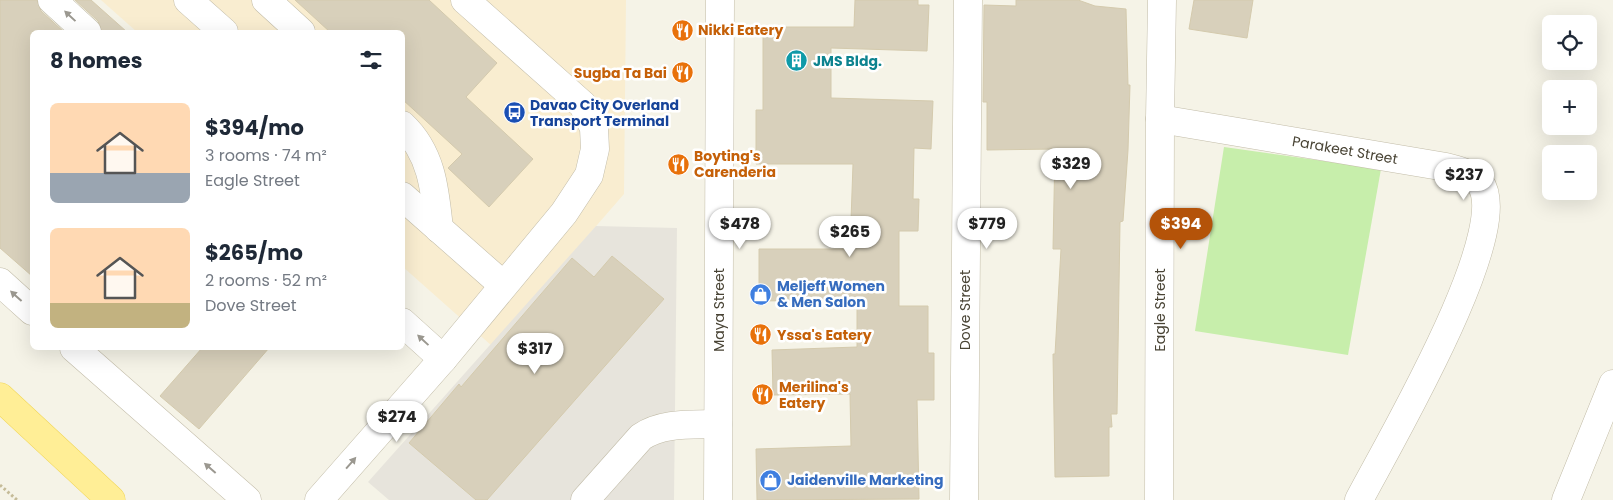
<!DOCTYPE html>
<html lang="en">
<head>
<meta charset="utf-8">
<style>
  :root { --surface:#fff; --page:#f6f6f7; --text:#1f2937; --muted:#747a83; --accent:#b45309 }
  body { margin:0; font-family:Poppins,sans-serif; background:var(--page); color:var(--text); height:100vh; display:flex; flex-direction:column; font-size:19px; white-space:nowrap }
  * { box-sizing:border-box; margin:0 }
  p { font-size:16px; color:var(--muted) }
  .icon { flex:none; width:28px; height:28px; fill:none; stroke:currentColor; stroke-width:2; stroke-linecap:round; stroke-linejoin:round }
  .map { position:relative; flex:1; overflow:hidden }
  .drawer { position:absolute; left:30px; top:30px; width:375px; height:320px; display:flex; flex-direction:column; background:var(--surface); border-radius:8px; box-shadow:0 5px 20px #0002 }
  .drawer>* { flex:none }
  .controls { position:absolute; left:1542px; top:15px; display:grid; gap:10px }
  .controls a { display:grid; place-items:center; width:55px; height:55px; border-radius:8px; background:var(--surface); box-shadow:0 5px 20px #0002; font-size:25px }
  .price { position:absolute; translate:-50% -42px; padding:0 11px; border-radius:18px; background:#fff; color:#222; font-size:16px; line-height:32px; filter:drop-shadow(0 1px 2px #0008) }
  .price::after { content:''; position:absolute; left:50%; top:30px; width:15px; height:11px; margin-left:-8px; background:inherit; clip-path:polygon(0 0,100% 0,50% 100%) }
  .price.on { background:var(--accent); color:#fff }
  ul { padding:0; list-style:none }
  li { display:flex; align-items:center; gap:15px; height:125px; padding:0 20px }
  li span { display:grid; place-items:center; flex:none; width:140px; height:100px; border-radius:8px; color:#555 }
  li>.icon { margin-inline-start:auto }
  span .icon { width:60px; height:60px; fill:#fffc; stroke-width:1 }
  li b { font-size:21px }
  h2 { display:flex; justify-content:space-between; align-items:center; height:60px; padding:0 20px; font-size:21px }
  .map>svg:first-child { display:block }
  .commercial { fill:#f9edd0 }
  .industrial { fill:#e7e4dc }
  .green { fill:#c7eeab }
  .building { fill:#d8d0bb; stroke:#d4caad }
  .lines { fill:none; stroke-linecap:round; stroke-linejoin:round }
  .minor-casing { stroke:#c2bca8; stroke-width:29 }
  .major-casing { stroke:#f1d659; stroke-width:29 }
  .path { stroke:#c5bb98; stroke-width:3; stroke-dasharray:2.5 2.5; stroke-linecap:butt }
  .minor { stroke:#fff; stroke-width:28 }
  .major { stroke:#ffee96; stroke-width:28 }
  .oneway { fill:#9b9890 }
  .labels { text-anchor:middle; stroke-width:5; stroke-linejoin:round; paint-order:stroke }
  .food-label { font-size:14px; font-weight:bold; fill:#c56008; stroke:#fff; text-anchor:start }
  .culture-label { font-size:14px; font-weight:bold; fill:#0d838f; stroke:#fff; text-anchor:start }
  .transit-label { font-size:14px; font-weight:bold; fill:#164399; stroke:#fff; text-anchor:start }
  .street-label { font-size:14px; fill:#494435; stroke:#fff }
  .shop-label { font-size:14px; font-weight:bold; fill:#366cbe; stroke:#fff; text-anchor:start }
</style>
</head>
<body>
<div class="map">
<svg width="1613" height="500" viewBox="0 0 1613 500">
  <rect width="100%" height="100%" fill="#f5f3e7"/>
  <polygon class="commercial" points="101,0 626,0 624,194 492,346 403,267 402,32 137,32"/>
  <polygon class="industrial" points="596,226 677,228 674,500 389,500 368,482"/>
  <polygon class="green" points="1224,147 1381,169 1348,355 1195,331"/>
  <g class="building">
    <polygon points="0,0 37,0 41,11 64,32 32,32 32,276 0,248"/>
    <polygon points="75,0 91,0 127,32 102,32 98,21"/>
    <polygon points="295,0 429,0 497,63 466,97 533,159 489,207 448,168 462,154 402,99 402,32 330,32"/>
    <polygon points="855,0 918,0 918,5 929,5 927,51 831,48 831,98 933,101 931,149 914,148 913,199 919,199 918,231 899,231 899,306 928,306 928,353 934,353 934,400 917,400 919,499 757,500 756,449 851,446 850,394 773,395 772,350 857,347 857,302 853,302 853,300 759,301 759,249 850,249 853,164 756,164 756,110 763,110 763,27 854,27"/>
    <polygon points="1016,0 1078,0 1095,6 1126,9 1128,85 1130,85 1128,150 1123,221 1120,222 1117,414 1111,414 1112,427 1109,427 1109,476 1055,477 1053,354 1055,354 1061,249 1053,249 1055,149 987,150 987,102 983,102 984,5 1016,6"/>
    <polygon points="1194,0 1253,0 1247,38 1189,29"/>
    <polygon points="612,256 664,299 487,500 476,500 409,443 459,384 461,387 572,258 594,277"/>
    <polygon points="202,348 269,348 199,429 160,396"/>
  </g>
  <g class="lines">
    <defs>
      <g id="minor">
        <polyline points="52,0 87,32"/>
        <polyline points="188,0 224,32"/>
        <polyline points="266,0 301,32"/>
        <path d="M1160,119L1446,167C1457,170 1472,173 1480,183C1515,230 1386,448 1359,500"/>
        <path d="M402,125C432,153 435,190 439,229"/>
        <polyline points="402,196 503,285"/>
        <polyline points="0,282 32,311"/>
        <polyline points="402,322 443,359"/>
        <polyline points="74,348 247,500"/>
        <polyline points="319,500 443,359 564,213 589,175 595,149 594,128 583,105 465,0"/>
        <path d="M585,500L641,437C663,422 692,425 718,424"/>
        <polyline points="718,500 720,0"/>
        <polyline points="964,500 968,0"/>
        <polyline points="1159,500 1160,119 1162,0"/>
        <polyline points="1566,500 1613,384"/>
      </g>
      <polyline id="major" points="0,397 111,500"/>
    </defs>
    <use href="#minor" class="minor-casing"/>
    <use href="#major" class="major-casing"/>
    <polyline class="path" points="0,485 17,500"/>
    <use href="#minor" class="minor"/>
    <use href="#major" class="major"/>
  </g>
  <defs><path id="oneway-solid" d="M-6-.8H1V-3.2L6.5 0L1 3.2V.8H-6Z" transform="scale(1.25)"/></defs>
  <g class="oneway">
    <use href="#oneway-solid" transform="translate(70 16) rotate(-137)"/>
    <use href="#oneway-solid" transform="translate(16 296) rotate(-138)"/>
    <use href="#oneway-solid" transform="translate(423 340) rotate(-137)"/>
    <use href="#oneway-solid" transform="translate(351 463) rotate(-49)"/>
    <use href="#oneway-solid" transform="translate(210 468) rotate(-139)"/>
  </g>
  <defs>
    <symbol id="restaurant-disc" viewBox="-11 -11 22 22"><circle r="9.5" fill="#e8710a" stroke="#fff"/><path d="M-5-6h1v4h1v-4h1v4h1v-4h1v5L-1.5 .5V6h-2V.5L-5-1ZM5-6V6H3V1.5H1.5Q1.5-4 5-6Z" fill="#fff"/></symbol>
    <symbol id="building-disc" viewBox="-11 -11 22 22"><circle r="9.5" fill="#0f9aa8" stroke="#fff"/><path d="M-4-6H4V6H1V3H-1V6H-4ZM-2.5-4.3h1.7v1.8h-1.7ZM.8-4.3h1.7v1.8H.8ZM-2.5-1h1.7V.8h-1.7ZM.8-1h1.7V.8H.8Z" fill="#fff"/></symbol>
    <symbol id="bus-disc" viewBox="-11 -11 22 22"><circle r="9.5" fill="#1a4fb4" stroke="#fff"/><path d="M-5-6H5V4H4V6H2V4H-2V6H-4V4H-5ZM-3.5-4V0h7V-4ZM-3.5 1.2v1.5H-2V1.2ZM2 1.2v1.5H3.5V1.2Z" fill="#fff"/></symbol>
    <symbol id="shop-disc" viewBox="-11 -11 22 22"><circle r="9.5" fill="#3f7fe0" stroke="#fff"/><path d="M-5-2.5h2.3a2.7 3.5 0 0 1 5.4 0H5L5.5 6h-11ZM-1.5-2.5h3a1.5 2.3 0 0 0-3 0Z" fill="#fff"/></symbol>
  </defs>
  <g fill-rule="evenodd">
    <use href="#restaurant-disc" x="670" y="18" width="25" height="25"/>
    <use href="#building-disc" x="784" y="48" width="25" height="25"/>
    <use href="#restaurant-disc" x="670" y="60" width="25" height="25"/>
    <use href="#bus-disc" x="502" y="100" width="25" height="25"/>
    <use href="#restaurant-disc" x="666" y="152" width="25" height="25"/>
    <use href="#shop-disc" x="748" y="282" width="25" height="25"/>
    <use href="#restaurant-disc" x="748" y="322" width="25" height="25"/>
    <use href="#restaurant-disc" x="750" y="382" width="25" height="25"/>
    <use href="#shop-disc" x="758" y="468" width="25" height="25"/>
  </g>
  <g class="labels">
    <g class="food-label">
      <text x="698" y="35">Nikki Eatery</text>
      <text x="667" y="78" text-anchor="end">Sugba Ta Bai</text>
      <text x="694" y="161">Boyting's<tspan x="694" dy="16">Carenderia</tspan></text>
      <text x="777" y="340">Yssa's Eatery</text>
      <text x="779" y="392">Merilina's<tspan x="779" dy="16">Eatery</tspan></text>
    </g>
    <g class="culture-label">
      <text x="813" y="66">JMS Bldg.</text>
    </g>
    <g class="transit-label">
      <text x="530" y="110">Davao City Overland<tspan x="530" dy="16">Transport Terminal</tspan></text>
    </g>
    <g class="street-label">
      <text transform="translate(1345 150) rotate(10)" y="5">Parakeet Street</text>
      <text transform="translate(719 310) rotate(-90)" y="5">Maya Street</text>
      <text transform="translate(965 310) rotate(-90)" y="5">Dove Street</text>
      <text transform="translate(1160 310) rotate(-90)" y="5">Eagle Street</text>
    </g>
    <g class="shop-label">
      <text x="777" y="291">Meljeff Women<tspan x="777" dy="16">&amp; Men Salon</tspan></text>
      <text x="787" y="485">Jaidenville Marketing</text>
    </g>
  </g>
</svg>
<div class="controls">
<a><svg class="icon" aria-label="locate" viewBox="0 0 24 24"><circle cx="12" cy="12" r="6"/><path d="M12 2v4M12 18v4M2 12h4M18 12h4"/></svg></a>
<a>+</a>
<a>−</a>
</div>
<b class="price" style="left:1071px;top:190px">$329</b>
<b class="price" style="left:1464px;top:201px">$237</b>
<b class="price" style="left:740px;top:250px">$478</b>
<b class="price" style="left:987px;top:250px">$779</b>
<b class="price on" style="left:1181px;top:250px">$394</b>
<b class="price" style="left:850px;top:258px">$265</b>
<b class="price" style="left:535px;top:375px">$317</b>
<b class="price" style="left:397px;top:443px">$274</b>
<section class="drawer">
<h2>8 homes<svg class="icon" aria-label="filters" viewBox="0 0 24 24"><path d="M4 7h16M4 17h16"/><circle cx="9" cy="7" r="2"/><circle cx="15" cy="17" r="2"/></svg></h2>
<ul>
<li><span style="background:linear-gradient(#ffd9b3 70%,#9aa5b1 0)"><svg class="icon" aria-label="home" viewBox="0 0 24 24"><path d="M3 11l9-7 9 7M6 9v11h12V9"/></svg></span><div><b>$394/mo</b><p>3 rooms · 74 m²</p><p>Eagle Street</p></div></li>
<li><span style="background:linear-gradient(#ffd9b3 75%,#c2b280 0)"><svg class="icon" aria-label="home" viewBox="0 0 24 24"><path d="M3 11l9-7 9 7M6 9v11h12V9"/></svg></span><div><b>$265/mo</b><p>2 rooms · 52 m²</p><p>Dove Street</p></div></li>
</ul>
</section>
</div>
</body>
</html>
